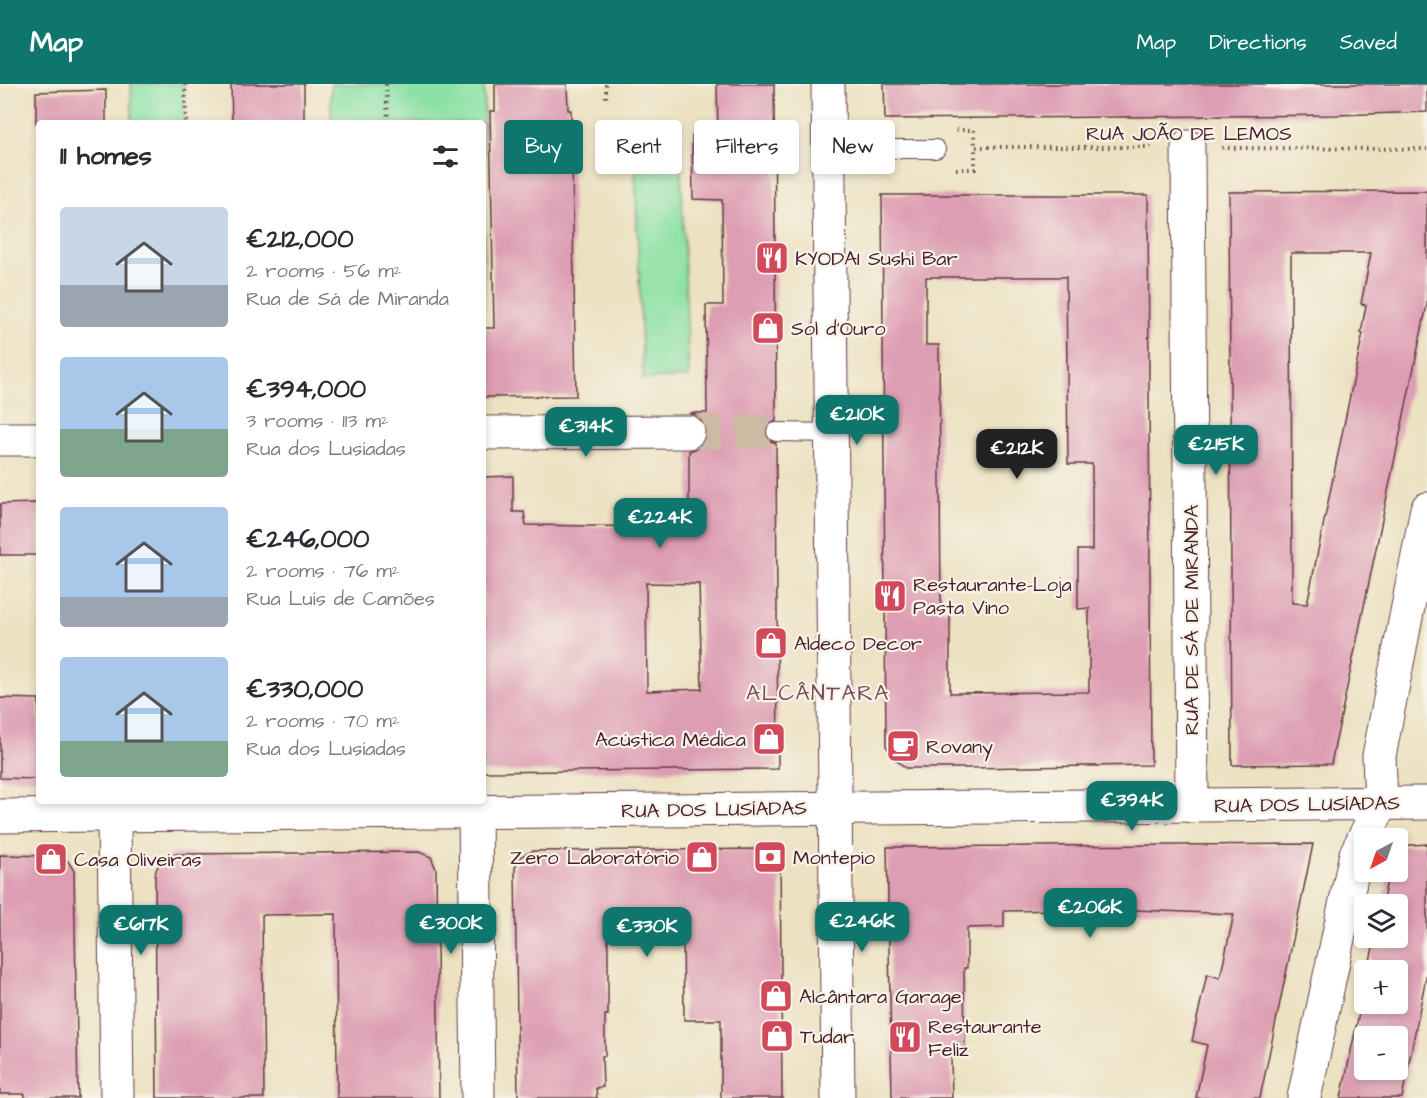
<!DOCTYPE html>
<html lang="en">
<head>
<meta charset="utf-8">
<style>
  :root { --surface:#fff; --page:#f2f2f3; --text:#2b2b33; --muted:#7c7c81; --accent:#0f766e }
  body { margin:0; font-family:"Architects Daughter",sans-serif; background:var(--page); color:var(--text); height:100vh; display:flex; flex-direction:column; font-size:22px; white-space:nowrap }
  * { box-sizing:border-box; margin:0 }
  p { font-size:20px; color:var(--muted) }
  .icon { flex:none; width:33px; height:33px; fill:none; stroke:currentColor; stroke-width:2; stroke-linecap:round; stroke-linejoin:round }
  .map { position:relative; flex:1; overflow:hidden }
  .panel { position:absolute; left:36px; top:36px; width:450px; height:684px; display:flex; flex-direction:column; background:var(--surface); border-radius:6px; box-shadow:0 3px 9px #0003 }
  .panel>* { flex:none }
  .top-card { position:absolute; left:504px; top:36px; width:570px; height:54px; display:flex; gap:12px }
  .needle { width:39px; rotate:220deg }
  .fabs { position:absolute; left:1354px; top:744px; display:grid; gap:12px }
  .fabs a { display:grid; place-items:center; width:54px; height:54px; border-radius:6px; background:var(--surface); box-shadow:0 3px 9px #0003; font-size:30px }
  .price { position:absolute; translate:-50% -51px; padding:0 14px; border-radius:12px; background:var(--accent); color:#fff; font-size:20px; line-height:39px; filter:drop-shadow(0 2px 3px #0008) }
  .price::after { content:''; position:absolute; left:50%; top:36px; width:18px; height:14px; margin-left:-9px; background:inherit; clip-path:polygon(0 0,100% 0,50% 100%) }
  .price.current { background:#222; color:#fff }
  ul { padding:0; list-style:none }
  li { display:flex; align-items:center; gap:18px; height:150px; padding:0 24px }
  li span { display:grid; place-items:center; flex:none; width:168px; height:120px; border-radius:6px; color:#555 }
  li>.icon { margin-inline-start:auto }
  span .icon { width:72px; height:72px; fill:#fffc; stroke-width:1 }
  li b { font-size:26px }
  h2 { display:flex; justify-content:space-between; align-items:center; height:72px; padding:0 24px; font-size:26px }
  .chip { padding:0 21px; border-radius:6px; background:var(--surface); box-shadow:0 3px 9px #0003; font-size:21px; line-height:54px }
  .chip.current { background:var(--accent); color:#fff }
  header { display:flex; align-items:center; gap:36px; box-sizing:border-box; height:84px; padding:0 30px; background:var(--accent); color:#fff }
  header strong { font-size:28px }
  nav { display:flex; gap:33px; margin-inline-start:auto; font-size:21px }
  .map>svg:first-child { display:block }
  .green { fill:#8be1a4; stroke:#6a8068; stroke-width:1.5 }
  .building { fill:#dd9db2; fill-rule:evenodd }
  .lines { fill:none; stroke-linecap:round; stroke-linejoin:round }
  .minor-tunnel { stroke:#ccbaa3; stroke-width:33; stroke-dasharray:33 16; stroke-linecap:butt }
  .service-casing { stroke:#623c42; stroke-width:20 }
  .minor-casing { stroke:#623c42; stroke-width:35 }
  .tertiary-casing { stroke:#623c42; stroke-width:35 }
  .path { stroke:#623c42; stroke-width:4; stroke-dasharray:1.5 4.5; stroke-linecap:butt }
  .service { stroke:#fff; stroke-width:18 }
  .minor { stroke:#fff; stroke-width:33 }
  .tertiary { stroke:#fff; stroke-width:33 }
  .labels { text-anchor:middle; stroke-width:4.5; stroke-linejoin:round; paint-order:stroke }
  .street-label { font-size:20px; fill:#4a1f2b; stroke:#f7f3e8 }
  .poi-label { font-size:20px; fill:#4a1f2b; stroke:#f7f3e8; text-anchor:start }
  .quarter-label { font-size:22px; letter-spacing:1.5px; fill:#7d4b5a; stroke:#f7f3e8 }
</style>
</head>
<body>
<header>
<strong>Map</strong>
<nav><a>Map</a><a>Directions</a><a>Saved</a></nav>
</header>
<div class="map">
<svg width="1427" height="1014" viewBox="0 0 1427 1014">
  <rect width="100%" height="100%" fill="#f7f3e8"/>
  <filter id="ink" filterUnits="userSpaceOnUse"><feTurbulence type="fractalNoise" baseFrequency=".0167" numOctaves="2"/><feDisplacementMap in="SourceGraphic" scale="12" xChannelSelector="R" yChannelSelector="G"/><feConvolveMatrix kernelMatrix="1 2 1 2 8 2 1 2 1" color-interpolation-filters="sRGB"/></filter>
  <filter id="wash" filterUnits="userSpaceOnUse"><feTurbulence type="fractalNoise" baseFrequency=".008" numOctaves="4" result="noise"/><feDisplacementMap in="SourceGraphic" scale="24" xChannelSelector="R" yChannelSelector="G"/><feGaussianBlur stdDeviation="1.35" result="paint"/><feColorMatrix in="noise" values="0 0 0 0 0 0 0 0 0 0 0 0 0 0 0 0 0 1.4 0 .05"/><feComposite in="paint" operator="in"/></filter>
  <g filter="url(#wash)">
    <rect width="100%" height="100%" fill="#ece1c1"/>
    <g class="green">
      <polygon points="131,0 184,0 185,39 132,39"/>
      <polygon points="331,0 484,0 484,227 483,39 331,39"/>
      <polygon points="680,58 689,293 643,295 634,59"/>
    </g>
    <g id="blocks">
      <g class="building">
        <polygon points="231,0 304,0 304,39 232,39"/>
        <polygon points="495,0 567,0 568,26 571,26 576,312 483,313 483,244 494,244 490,27 495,27"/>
        <path d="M717,0H774L776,337L767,342L765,348L770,357L776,359L778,685L483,688V393L513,392V428H524L526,441L657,443L656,431H689V367L698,364L704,358L707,348L704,338L698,332L689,329H707L706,221H723L722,116L693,115L692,52L718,53ZM646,499L699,500L702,605L647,607Z"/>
        <polygon points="884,0 1427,0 1427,28 1336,31 885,35"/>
        <polygon points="106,6 106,39 36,39 36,8"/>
        <path d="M1427,107V221L1331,680L1232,681L1229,108ZM1291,169H1371L1361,220L1366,221L1361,249H1363L1307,520L1292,519Z"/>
        <path d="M882,111H1148L1151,681L969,684H906L895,675L886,662ZM926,193H1066L1068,380H1092V466H1078V525L1089,524V608L950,609V526H941L939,261H926Z"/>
        <polygon points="39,419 39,471 0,471 0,420"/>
        <polygon points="0,614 39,615 39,695 0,694"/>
        <polygon points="1313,760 1260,1014 1196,1014 1207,961 1192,957 1207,890 1220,894 1234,830 1110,825 1004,827 1004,843 967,844 967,884 964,884 965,973 951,974 952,1014 892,1014 887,763"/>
        <path d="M1427,760V888L1402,1014H1341L1365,901V920H1398V886H1368L1375,854H1398V820H1382L1389,788H1398V762ZM1365,952H1398V986H1365Z"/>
        <polygon points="780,765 782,1014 721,1014 721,936 684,936 683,846 608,847 608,931 605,931 605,972 602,972 603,1003 596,1004 597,1014 518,1014 515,784 521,772 533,767"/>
        <polygon points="419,768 431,773 436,785 439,1014 337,1014 336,830 262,831 264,1014 157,1014 155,793 156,786 161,777 171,771 178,770"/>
        <polygon points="0,771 59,772 68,777 74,787 78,1014 25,1014 25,1010 0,1010"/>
      </g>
    </g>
  </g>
  <g filter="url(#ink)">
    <use href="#blocks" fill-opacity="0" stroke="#623c42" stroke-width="1.5"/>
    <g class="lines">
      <polyline class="minor-tunnel" points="688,348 776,348"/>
      <defs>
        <g id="service">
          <polyline points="829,65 936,65"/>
          <polyline points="776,348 832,349"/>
        </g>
        <g id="minor">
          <polyline points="1188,63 1192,722"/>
          <polyline points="483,349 688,348"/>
          <polyline points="0,355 39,355"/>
          <polyline points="475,728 478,1014"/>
          <polyline points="114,731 117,1014"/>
          <polyline points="0,732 1427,719"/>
          <polyline points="1304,1014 1356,770 1381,720 1379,672 1427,425"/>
        </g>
        <polyline id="tertiary" points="828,0 838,1014"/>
      </defs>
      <use href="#service" class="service-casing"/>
      <use href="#minor" class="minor-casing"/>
      <use href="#tertiary" class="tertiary-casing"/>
      <g class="path">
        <polyline points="185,0 186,39"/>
        <polyline points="386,0 388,39"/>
        <polyline points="606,0 606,14"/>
        <polyline points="956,46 974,46 975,63"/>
        <polyline points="1222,64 1427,65"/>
        <polyline points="956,85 975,85 975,63 1154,63"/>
      </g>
      <use href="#service" class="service"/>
      <use href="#minor" class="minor"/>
      <use href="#tertiary" class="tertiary"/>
    </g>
  </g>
  <defs>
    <symbol id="restaurant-square" viewBox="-11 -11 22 22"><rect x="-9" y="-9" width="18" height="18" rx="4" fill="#d1495b" stroke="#f7f3e8"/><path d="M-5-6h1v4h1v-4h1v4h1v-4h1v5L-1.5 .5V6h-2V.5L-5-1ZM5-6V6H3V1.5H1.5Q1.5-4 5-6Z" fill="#fff"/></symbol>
    <symbol id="shop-square" viewBox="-11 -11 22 22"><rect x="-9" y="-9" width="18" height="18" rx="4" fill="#d1495b" stroke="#f7f3e8"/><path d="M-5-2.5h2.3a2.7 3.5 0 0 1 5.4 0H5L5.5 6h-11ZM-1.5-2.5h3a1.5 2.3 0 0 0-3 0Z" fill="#fff"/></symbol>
    <symbol id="cafe-square" viewBox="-11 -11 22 22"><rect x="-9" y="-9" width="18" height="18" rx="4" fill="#d1495b" stroke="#f7f3e8"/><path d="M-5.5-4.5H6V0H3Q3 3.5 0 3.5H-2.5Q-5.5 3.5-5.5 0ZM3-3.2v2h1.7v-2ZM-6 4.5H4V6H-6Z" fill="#fff"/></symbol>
    <symbol id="bank-square" viewBox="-11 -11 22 22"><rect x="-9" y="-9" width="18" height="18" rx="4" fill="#d1495b" stroke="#f7f3e8"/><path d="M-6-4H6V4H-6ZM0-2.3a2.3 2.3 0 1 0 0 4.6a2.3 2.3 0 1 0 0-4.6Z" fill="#fff"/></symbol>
  </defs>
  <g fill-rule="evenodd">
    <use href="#restaurant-square" x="753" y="155" width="38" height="38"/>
    <use href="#shop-square" x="749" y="225" width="38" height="38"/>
    <use href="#restaurant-square" x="871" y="493" width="38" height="38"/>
    <use href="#shop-square" x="752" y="540" width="38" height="38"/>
    <use href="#shop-square" x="750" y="636" width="38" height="38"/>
    <use href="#cafe-square" x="884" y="643" width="38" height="38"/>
    <use href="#shop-square" x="683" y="754" width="38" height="38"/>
    <use href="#bank-square" x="751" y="754" width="38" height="38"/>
    <use href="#shop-square" x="32" y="756" width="38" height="38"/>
    <use href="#shop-square" x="757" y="893" width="38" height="38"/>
    <use href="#shop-square" x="758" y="933" width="38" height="38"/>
    <use href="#restaurant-square" x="886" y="934" width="38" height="38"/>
  </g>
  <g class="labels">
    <g class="street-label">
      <text x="1189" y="56">RUA JOÃO DE LEMOS</text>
      <text transform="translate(1191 536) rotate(-90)" y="7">RUA DE SÁ DE MIRANDA</text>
      <text transform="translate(1307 720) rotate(-1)" y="7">RUA DOS LUSÍADAS</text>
      <text transform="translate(714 725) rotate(-1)" y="7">RUA DOS LUSÍADAS</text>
    </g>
    <g class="poi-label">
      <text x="795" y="181">KYODAI Sushi Bar</text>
      <text x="791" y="251">Sol d'Ouro</text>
      <text x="913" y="507">Restaurante-Loja<tspan x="913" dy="23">Pasta Vino</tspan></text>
      <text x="794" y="566">Aldeco Decor</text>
      <text x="746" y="662" text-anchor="end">Acústica Médica</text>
      <text x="926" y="669">Rovany</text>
      <text x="679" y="780" text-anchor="end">Zero Laboratório</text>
      <text x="793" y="780">Montepio</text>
      <text x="74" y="782">Casa Oliveiras</text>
      <text x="799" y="919">Alcântara Garage</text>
      <text x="928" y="949">Restaurante<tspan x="928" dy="23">Feliz</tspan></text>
      <text x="800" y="959">Tudar</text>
    </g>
    <g class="quarter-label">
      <text x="818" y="616">ALCÂNTARA</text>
    </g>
  </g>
</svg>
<div class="fabs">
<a><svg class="needle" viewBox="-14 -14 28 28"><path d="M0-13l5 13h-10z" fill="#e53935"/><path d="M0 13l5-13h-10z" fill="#7c7c81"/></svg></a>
<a><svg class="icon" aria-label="layers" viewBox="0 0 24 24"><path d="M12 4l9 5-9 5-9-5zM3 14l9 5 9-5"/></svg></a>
<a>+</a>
<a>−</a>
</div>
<b class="price" style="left:857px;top:362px">€210K</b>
<b class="price" style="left:586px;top:374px">€314K</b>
<b class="price" style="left:1216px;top:392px">€215K</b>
<b class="price current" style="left:1017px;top:396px">€212K</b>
<b class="price" style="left:660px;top:465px">€224K</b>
<b class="price" style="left:1132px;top:748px">€394K</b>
<b class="price" style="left:1090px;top:855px">€206K</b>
<b class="price" style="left:862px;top:869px">€246K</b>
<b class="price" style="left:451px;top:871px">€300K</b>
<b class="price" style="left:141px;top:872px">€617K</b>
<b class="price" style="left:647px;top:874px">€330K</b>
<div class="top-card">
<a class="chip current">Buy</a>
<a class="chip">Rent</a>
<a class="chip">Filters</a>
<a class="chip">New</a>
</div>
<section class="panel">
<h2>11 homes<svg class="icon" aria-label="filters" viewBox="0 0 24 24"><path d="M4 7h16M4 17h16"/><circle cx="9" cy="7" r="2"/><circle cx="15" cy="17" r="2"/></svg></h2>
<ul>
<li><span style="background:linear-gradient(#c9d6e8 65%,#9aa5b1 0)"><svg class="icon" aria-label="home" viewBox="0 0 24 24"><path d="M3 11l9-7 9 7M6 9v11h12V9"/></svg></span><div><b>€212,000</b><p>2 rooms · 56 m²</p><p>Rua de Sá de Miranda</p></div></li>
<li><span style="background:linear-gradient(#a9c7e8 60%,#7fa58c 0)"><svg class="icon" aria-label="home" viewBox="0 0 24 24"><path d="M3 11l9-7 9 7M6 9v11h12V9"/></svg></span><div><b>€394,000</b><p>3 rooms · 113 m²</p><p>Rua dos Lusíadas</p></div></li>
<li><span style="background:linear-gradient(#a9c7e8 75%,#9aa5b1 0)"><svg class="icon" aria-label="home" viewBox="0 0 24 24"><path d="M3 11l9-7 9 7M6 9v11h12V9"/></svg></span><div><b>€246,000</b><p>2 rooms · 76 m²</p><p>Rua Luís de Camões</p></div></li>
<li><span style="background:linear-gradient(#a9c7e8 70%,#7fa58c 0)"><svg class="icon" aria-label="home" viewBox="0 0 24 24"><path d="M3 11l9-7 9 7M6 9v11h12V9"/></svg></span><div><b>€330,000</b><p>2 rooms · 70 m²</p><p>Rua dos Lusíadas</p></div></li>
</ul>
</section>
</div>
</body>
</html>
